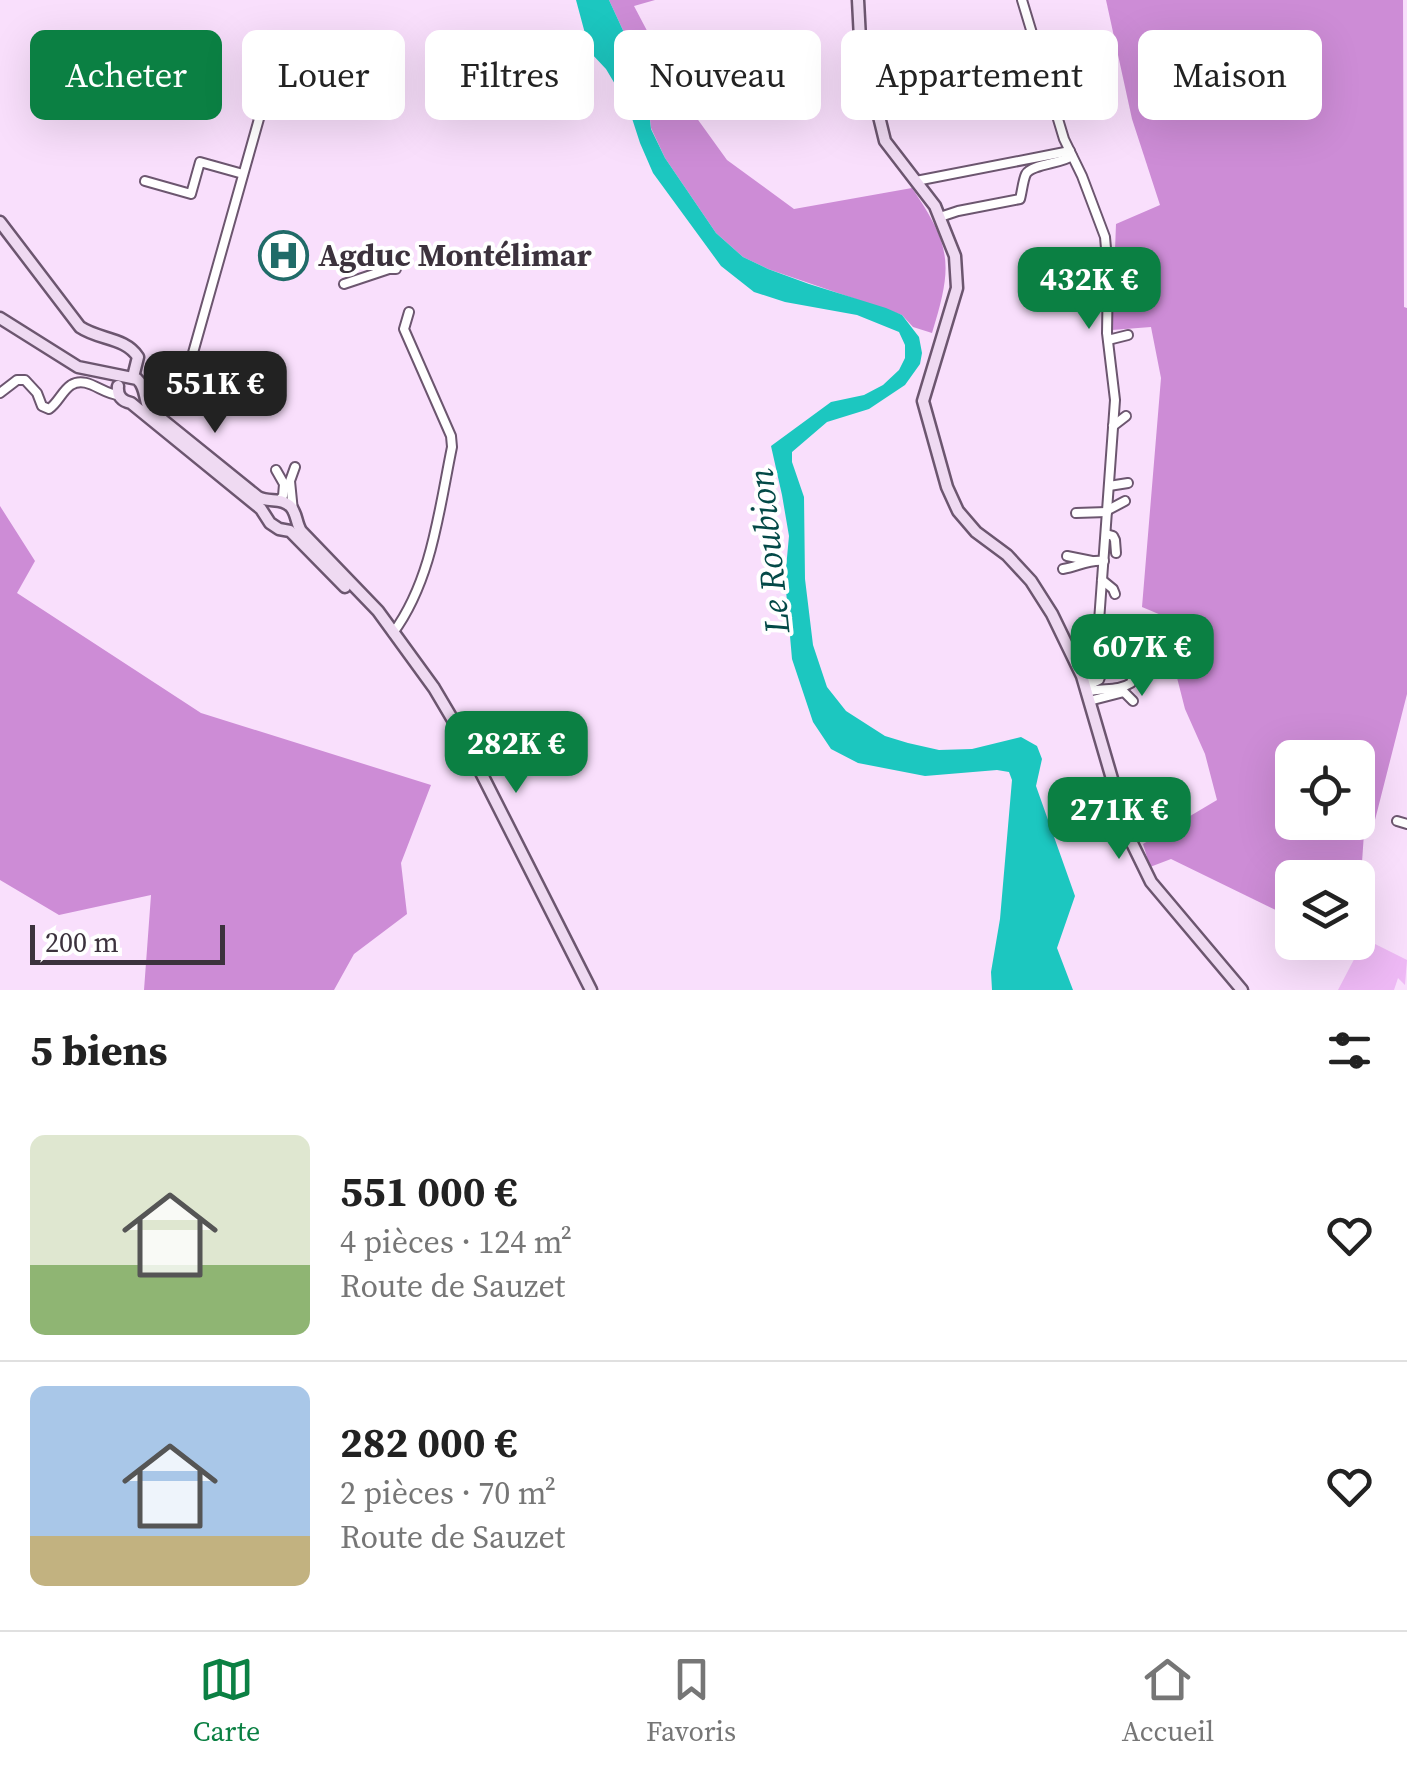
<!DOCTYPE html>
<html lang="fr">
<head>
<meta charset="utf-8">
<style>
  :root { --surface:#fff; --page:#f6f6f6; --text:#222; --muted:#767676; --line:#e0e0e0; --accent:#0b8043 }
  body { margin:0; font-family:"Source Serif 4",serif; background:var(--page); color:var(--text); height:100vh; display:flex; flex-direction:column; font-size:38px; white-space:nowrap }
  * { box-sizing:border-box; margin:0 }
  p { font-size:32px; color:var(--muted) }
  .icon { flex:none; width:55px; height:55px; fill:none; stroke:currentColor; stroke-width:2; stroke-linecap:round; stroke-linejoin:round }
  .map { position:relative; height:990px; overflow:hidden }
  .details { display:flex; flex-direction:column; background:var(--surface); flex:1 }
  .details>* { flex:none }
  .hud { position:absolute; left:30px; top:30px; width:1348px; height:90px; display:flex; gap:20px }
  .buttons { position:absolute; left:1275px; top:740px; display:grid; gap:20px }
  .buttons a { display:grid; place-items:center; width:100px; height:100px; border-radius:15px; background:var(--surface); box-shadow:0 10px 40px #0002; font-size:50px }
  .scale { position:absolute; left:30px; bottom:25px; width:195px; box-sizing:border-box; padding-left:10px; border:5px solid #3c323d; border-top:0; font-size:28px; line-height:35px; white-space:nowrap; color:#3c323d; -webkit-text-stroke:8px #fff; paint-order:stroke }
  .price { position:absolute; translate:-50% -85px; padding:0 22px; border-radius:20px; background:var(--accent); color:#fff; font-size:32px; line-height:65px; filter:drop-shadow(0 2px 5px #0008) }
  .price::after { content:''; position:absolute; left:50%; top:60px; width:30px; height:22px; margin-left:-15px; background:inherit; clip-path:polygon(0 0,100% 0,50% 100%) }
  .price.current { background:#222; color:#fff }
  ul { padding:0; list-style:none }
  li { display:flex; align-items:center; gap:30px; height:250px; padding:0 30px }
  li+li { border-top:2px solid var(--line) }
  li span { display:grid; place-items:center; flex:none; width:280px; height:200px; border-radius:15px; color:#555 }
  li>.icon { margin-inline-start:auto }
  span .icon { width:120px; height:120px; fill:#fffc; stroke-width:1 }
  li b { font-size:42px }
  h2 { display:flex; justify-content:space-between; align-items:center; height:120px; padding:0 30px; font-size:42px }
  .tag { padding:0 35px; border-radius:15px; background:var(--surface); box-shadow:0 10px 40px #0002; font-size:35px; line-height:90px }
  .tag.current { background:var(--accent); color:#fff }
  .dock { display:flex; justify-content:space-around; align-items:center; height:140px; border-top:2px solid var(--line); background:var(--surface); font-size:28px; color:var(--muted) }
  .dock a { display:grid; justify-items:center; gap:5px }
  .dock .current { color:var(--accent) }
  .map>svg:first-child { display:block }
  .green { fill:#eeb9f5 }
  .forest { fill:#cd8cd6; fill-rule:evenodd }
  .water { fill:#1cc7c0 }
  .lines { fill:none; stroke-linecap:round; stroke-linejoin:round }
  .street-casing { stroke:#6c566f; stroke-width:12 }
  .secondary-casing { stroke:#6c566f; stroke-width:15 }
  .street { stroke:#fff; stroke-width:8 }
  .secondary { stroke:#efdaf2; stroke-width:10 }
  .labels { text-anchor:middle; stroke-width:8; stroke-linejoin:round; paint-order:stroke }
  .poi-label { font-size:32px; font-weight:bold; fill:#3c323d; stroke:#fff; text-anchor:start }
  .water-label { font-size:35px; font-style:italic; fill:#034947; stroke:#fff }
</style>
</head>
<body>
<div class="map">
<svg width="1407" height="990" viewBox="0 0 1407 990">
  <rect width="100%" height="100%" fill="#f9dffc"/>
  <polygon class="green" points="1367,940 1407,960 1405,985 1398,978 1394,990 1338,990 1361,946"/>
  <g class="forest">
    <path d="M609,0H655L634,6L683,99L727,160L794,209L912,188C952,247 953,265 932,333L913,327L902,315L768,269L743,257L716,233L665,158L651,128L645,78Z"/>
    <path d="M1106,0H1403L1404,307L1407,308V694L1375,820L1364,833L1360,892H1358V878H1292V914H1284L1171,859L1150,867L1143,844L1217,800L1205,754L1185,709L1161,615L1142,607L1161,378L1151,327L1112,330L1116,224L1160,205L1132,119ZM1292,758H1358V822H1292Z"/>
    <polygon points="0,506 35,561 17,593 201,713 431,785 401,863 407,914 354,954 334,990 144,990 151,895 59,915 0,880"/>
  </g>
  <polygon class="water" points="576,0 609,0 645,78 651,129 665,158 716,233 743,257 768,269 809,284 886,308 902,315 919,337 922,353 920,364 905,385 869,409 827,422 792,452 792,462 804,497 805,579 813,645 827,687 846,711 885,736 908,743 939,750 972,749 1021,737 1037,746 1042,759 1036,786 1075,896 1057,948 1073,990 992,990 991,972 1000,919 1012,780 1009,772 997,770 925,776 858,763 831,749 813,722 792,659 785,579 789,536 782,495 771,446 831,402 864,395 883,385 899,370 905,358 905,345 899,332 857,315 785,302 754,292 721,266 653,173 640,143 628,106 606,69 590,52"/>
  <g class="lines">
    <defs>
      <g id="street">
        <polyline points="1022,0 1064,139 1082,176 1105,237 1108,271 1107,333 1115,400 1096,663 1089,685 1085,687"/>
        <polyline points="145,181 191,194 200,162 243,174"/>
        <polyline points="916,181 1070,151"/>
        <path d="M940,217L958,211L1020,199C1022,192 1023,180 1026,174C1032,164 1061,164 1072,156"/>
        <polyline points="344,284 389,269 396,269"/>
        <polyline points="1108,340 1128,335"/>
        <polyline points="189,367 275,62"/>
        <path d="M0,393L17,380H25L37,393L42,406L49,409C58,403 62,391 71,385C87,375 103,395 119,395"/>
        <polyline points="1113,426 1126,416"/>
        <polyline points="276,470 284,484 283,496 278,501"/>
        <polyline points="1109,486 1128,483"/>
        <polyline points="1108,510 1125,501"/>
        <polyline points="293,511 290,481 295,467"/>
        <polyline points="1076,513 1107,512"/>
        <polyline points="1106,534 1113,536 1115,540 1116,553"/>
        <polyline points="1067,556 1092,561"/>
        <path d="M1063,569C1077,567 1089,559 1104,561"/>
        <polyline points="1102,580 1113,589 1115,594"/>
        <path d="M393,633C432,580 439,510 452,447L451,436L404,329L409,312"/>
        <polyline points="1076,641 1082,650 1092,650 1097,653"/>
        <polyline points="1089,685 1099,680 1105,664"/>
        <path d="M1086,692C1102,687 1117,692 1131,683C1133,677 1135,673 1135,667C1136,651 1132,611 1160,632"/>
        <polyline points="1089,701 1124,692 1133,701"/>
        <polyline points="1397,821 1407,824"/>
      </g>
      <g id="secondary">
        <polyline points="858,0 860,39 885,141 935,206 955,256 957,288 923,401 947,487 958,511 976,532 1007,555 1031,581 1052,614 1082,676 1129,837 1151,882 1242,990"/>
        <path d="M0,222L80,327C99,340 125,337 138,357L133,377"/>
        <path d="M0,318L78,367L137,379C146,387 144,398 149,409L258,497C269,503 282,497 291,507C297,514 296,523 301,531L378,611L434,688L463,737L591,990"/>
        <path d="M118,386C117,396 122,401 131,403L261,509L270,523L279,529L290,531L345,587"/>
      </g>
    </defs>
    <use href="#street" class="street-casing"/>
    <use href="#secondary" class="secondary-casing"/>
    <use href="#street" class="street"/>
    <use href="#secondary" class="secondary"/>
  </g>
  <defs>
    <symbol id="hospital-ring" viewBox="-11 -11 22 22"><circle r="9.5" fill="#fff" stroke="#206b68" stroke-width="1.5"/><path d="M-5-5h3v3.5h4V-5h3V5h-3V1.5h-4V5h-3Z" fill="#206b68"/></symbol>
  </defs>
  <g fill-rule="evenodd">
    <use href="#hospital-ring" x="256" y="228" width="55" height="55"/>
  </g>
  <g class="labels">
    <g class="poi-label">
      <text x="318" y="266">Agduc Montélimar</text>
    </g>
    <g class="water-label">
      <text transform="translate(769 551) rotate(-96)" y="12">Le Roubion</text>
    </g>
  </g>
</svg>
<div class="buttons">
<a><svg class="icon" aria-label="locate" viewBox="0 0 24 24"><circle cx="12" cy="12" r="6"/><path d="M12 2v4M12 18v4M2 12h4M18 12h4"/></svg></a>
<a><svg class="icon" aria-label="layers" viewBox="0 0 24 24"><path d="M12 4l9 5-9 5-9-5zM3 14l9 5 9-5"/></svg></a>
</div>
<div class="scale">200 m</div>
<b class="price" style="left:1089px;top:332px">432K €</b>
<b class="price current" style="left:215px;top:436px">551K €</b>
<b class="price" style="left:1142px;top:699px">607K €</b>
<b class="price" style="left:516px;top:796px">282K €</b>
<b class="price" style="left:1119px;top:862px">271K €</b>
<div class="hud">
<a class="tag current">Acheter</a>
<a class="tag">Louer</a>
<a class="tag">Filtres</a>
<a class="tag">Nouveau</a>
<a class="tag">Appartement</a>
<a class="tag">Maison</a>
</div>
</div>
<section class="details">
<h2>5 biens<svg class="icon" aria-label="filters" viewBox="0 0 24 24"><path d="M4 7h16M4 17h16"/><circle cx="9" cy="7" r="2"/><circle cx="15" cy="17" r="2"/></svg></h2>
<ul>
<li><span style="background:linear-gradient(#dfe7d0 65%,#8fb573 0)"><svg class="icon" aria-label="home" viewBox="0 0 24 24"><path d="M3 11l9-7 9 7M6 9v11h12V9"/></svg></span><div><b>551 000 €</b><p>4 pièces · 124 m²</p><p>Route de Sauzet</p></div><svg class="icon" aria-label="heart" viewBox="0 0 24 24"><path d="M12 20l-8-8c-3-5 5-10 8-4 3-6 11-1 8 4z"/></svg></li>
<li><span style="background:linear-gradient(#a9c7e8 75%,#c2b280 0)"><svg class="icon" aria-label="home" viewBox="0 0 24 24"><path d="M3 11l9-7 9 7M6 9v11h12V9"/></svg></span><div><b>282 000 €</b><p>2 pièces · 70 m²</p><p>Route de Sauzet</p></div><svg class="icon" aria-label="heart" viewBox="0 0 24 24"><path d="M12 20l-8-8c-3-5 5-10 8-4 3-6 11-1 8 4z"/></svg></li>
</ul>
</section>
<nav class="dock">
<a class="current"><svg class="icon" aria-label="map" viewBox="0 0 24 24"><path d="M3 6l6-2 6 2 6-2v14l-6 2-6-2-6 2zM9 4v14M15 6v14"/></svg>Carte</a>
<a><svg class="icon" aria-label="saved" viewBox="0 0 24 24"><path d="M7 4h10v16l-5-4-5 4z"/></svg>Favoris</a>
<a><svg class="icon" aria-label="home" viewBox="0 0 24 24"><path d="M3 11l9-7 9 7M6 9v11h12V9"/></svg>Accueil</a>
</nav>
</body>
</html>
